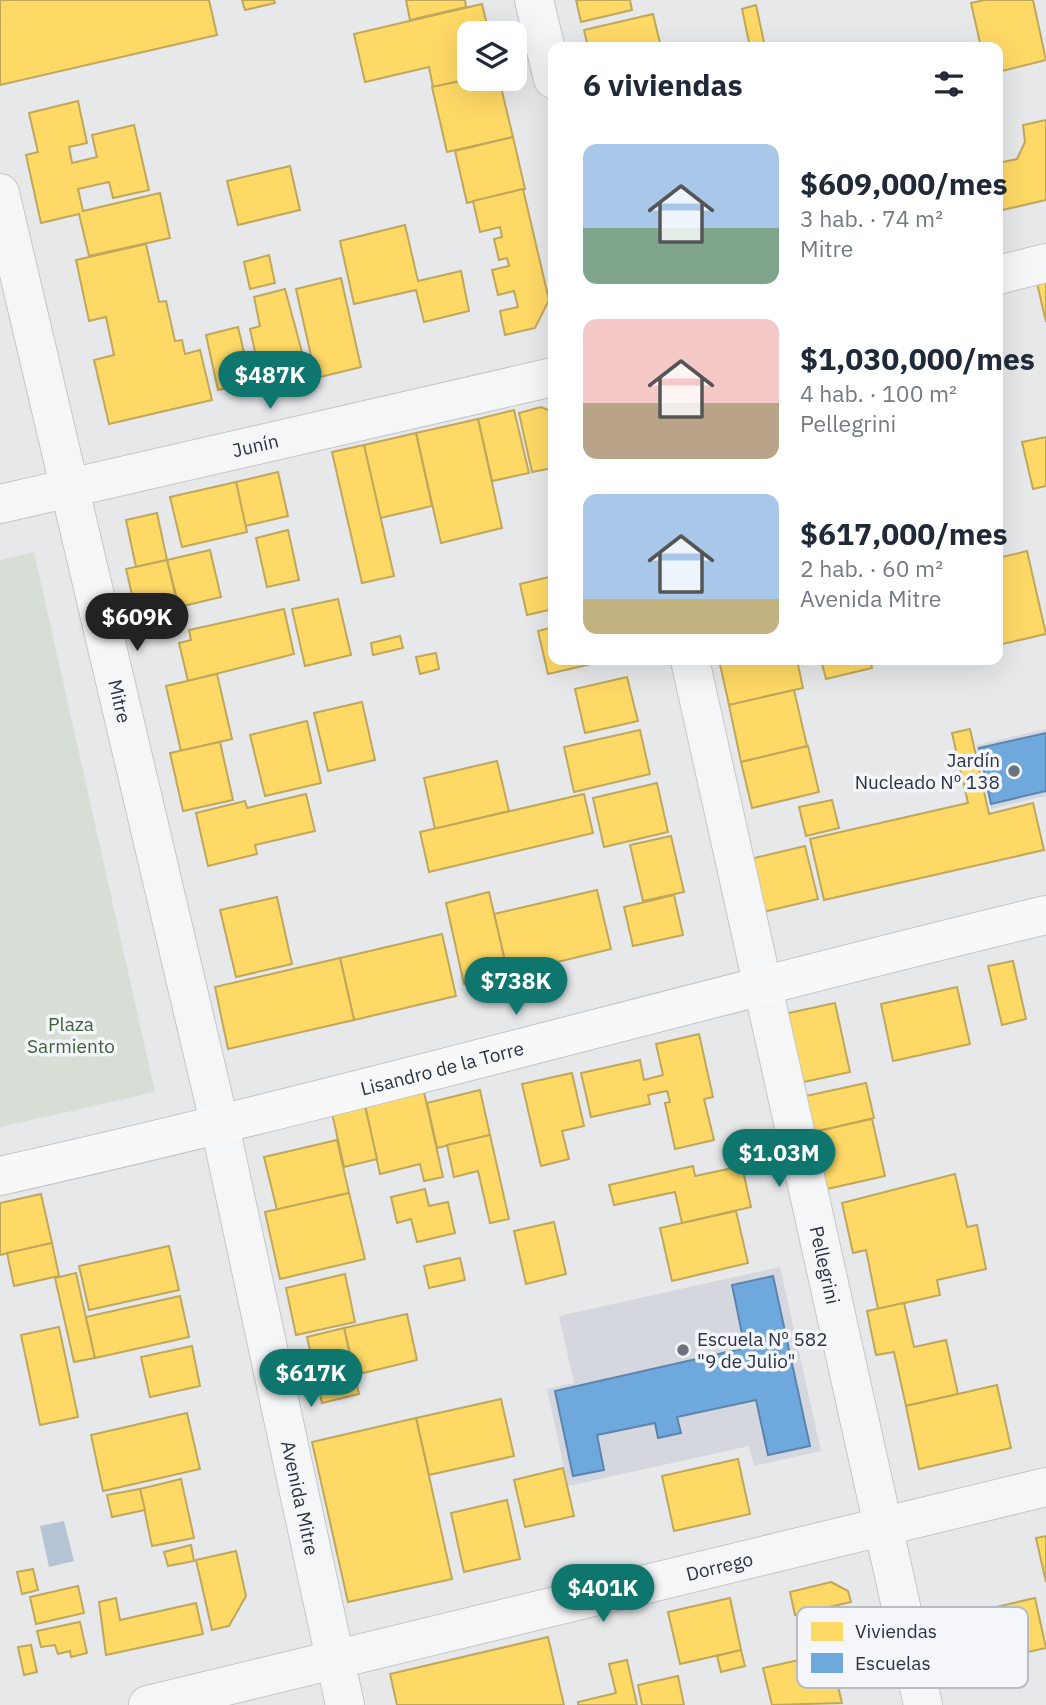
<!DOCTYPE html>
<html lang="es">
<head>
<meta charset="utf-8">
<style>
  :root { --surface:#fff; --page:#f2f2f3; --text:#1f2937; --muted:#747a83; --accent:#0f766e }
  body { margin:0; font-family:"IBM Plex Sans",sans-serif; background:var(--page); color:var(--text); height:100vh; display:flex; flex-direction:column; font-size:26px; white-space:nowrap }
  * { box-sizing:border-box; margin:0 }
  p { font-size:23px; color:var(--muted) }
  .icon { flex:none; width:38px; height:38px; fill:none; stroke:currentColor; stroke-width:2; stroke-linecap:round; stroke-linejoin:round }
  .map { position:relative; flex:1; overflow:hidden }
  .panel { position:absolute; left:548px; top:42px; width:455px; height:623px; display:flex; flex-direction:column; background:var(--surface); border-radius:14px; box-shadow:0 7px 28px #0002 }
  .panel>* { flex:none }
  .controls { position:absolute; left:457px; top:21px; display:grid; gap:14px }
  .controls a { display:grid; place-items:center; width:70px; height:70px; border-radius:14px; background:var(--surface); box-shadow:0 7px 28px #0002; font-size:35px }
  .price { position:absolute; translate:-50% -60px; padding:0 16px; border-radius:24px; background:var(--accent); color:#fff; font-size:23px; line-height:46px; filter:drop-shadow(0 2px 4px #0008) }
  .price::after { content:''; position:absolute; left:50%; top:42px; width:21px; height:16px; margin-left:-10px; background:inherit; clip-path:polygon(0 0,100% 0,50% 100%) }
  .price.current { background:#222; color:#fff }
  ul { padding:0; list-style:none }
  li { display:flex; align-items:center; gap:21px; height:175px; padding:0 35px }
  li span { display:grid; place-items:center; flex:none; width:196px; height:140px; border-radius:14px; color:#555 }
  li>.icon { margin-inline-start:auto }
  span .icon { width:84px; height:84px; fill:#fffc; stroke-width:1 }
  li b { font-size:30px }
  h2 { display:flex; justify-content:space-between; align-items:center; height:84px; padding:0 35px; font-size:30px }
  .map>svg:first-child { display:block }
  .built { fill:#d4d7dd }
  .green { fill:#d6ded6 }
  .water { fill:#b4c4d5 }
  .homes { fill:#ffd966; stroke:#bfa85c; stroke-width:2 }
  .schools { fill:#6fa8dc; stroke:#5b85af; stroke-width:2 }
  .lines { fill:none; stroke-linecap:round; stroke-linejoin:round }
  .minor-casing { stroke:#c4c6c8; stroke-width:40 }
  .major-casing { stroke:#c2c5c8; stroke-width:40 }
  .minor { stroke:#f5f6f7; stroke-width:38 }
  .major { stroke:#f8f8f8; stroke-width:38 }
  .poi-dot { fill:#6c737f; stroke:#f4f6f9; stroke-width:2.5 }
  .labels { text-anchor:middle; stroke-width:7; stroke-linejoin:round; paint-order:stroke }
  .street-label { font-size:19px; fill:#2b3445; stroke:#f4f6f9 }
  .poi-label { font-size:19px; fill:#2b3445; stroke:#f4f6f9; text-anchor:end }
  .park-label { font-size:19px; fill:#3f6138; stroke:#f4f6f9 }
  .key { fill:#f4f6f9; stroke:#b8bcc3; stroke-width:2 }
  .key-label { font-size:19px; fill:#2b3445 }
</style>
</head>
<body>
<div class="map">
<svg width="1046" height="1705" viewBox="0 0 1046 1705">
  <rect width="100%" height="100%" fill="#e6e8ea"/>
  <g class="built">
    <polygon points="1046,729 1046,796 991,809 976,745"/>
    <polygon points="780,1267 821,1451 754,1466 749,1446 568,1486 547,1389 574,1383 559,1316"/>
  </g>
  <polygon class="green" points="34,552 155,1092 0,1127 0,560"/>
  <polygon class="water" points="64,1521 74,1561 49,1567 40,1526"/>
  <g class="homes">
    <polygon points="0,0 209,0 217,35 0,85"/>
    <polygon points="242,0 274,0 275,3 245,10"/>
    <polygon points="406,0 465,0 466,7 410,20"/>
    <polygon points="576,0 630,0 632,10 581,22"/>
    <polygon points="985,0 1033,0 1046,60 998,72 998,47 981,47 971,3"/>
    <polygon points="482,4 489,33 469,33 470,79 433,87 429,67 365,82 354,34"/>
    <polygon points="756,5 765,47 750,47 742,9"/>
    <polygon points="653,14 661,47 588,47 584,30"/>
    <polygon points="470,79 499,79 513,137 447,152 432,87"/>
    <polygon points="78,101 87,143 69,147 72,163 97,157 92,135 134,125 149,190 113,198 109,182 78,189 83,211 160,193 170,238 89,256 79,214 41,223 26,155 38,152 29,113"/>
    <polygon points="1046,120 1046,200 998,211 998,163 1017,159 1025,142 1023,125"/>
    <polygon points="513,137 525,189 467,203 455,151"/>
    <polygon points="290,166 300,210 238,225 227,181"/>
    <polygon points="523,189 549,300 535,328 505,335 500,311 518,307 514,291 498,295 492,270 509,266 507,258 499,260 494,239 502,237 500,227 480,232 473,201"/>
    <polygon points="405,225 418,281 461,271 469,311 424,322 416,290 354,304 340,241"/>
    <polygon points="146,244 159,302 166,301 175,341 182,340 185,354 200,350 212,400 109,424 94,360 114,355 106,317 89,321 76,260"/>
    <polygon points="269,255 275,283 250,289 244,262"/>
    <polygon points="341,278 361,367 316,378 296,289"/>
    <polygon points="1046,281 1046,322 1037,283"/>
    <polygon points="285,289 302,352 277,359 281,378 262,383 250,329 260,326 254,297"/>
    <polygon points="238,327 251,383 218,390 206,335"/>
    <polygon points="541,407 553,412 553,468 532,472 519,413"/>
    <polygon points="514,410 529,473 492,481 478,419"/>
    <polygon points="478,419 502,528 441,543 416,433"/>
    <polygon points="416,433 432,506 380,518 364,445"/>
    <polygon points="1046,437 1046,486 1033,489 1022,442"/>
    <polygon points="364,445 394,576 362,583 332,452"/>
    <polygon points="278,472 288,516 245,526 236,482"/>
    <polygon points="236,482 247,532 182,547 170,497"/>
    <polygon points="157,513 167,560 136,567 126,520"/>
    <polygon points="288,530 299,580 267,587 256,538"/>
    <polygon points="210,550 221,597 179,607 167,560"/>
    <polygon points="1027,551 1046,634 998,645 998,558"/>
    <polygon points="167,560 179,611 138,620 126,569"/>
    <polygon points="553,576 553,609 527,615 520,584"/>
    <polygon points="338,599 351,655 305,666 292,609"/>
    <polygon points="284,609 294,654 188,681 179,643 191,640 189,630"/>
    <polygon points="553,627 553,660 608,660 548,674 538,631"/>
    <polygon points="400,636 403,648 373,655 371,643"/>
    <polygon points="436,653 439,669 420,674 416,657"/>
    <polygon points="719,660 797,660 803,688 729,705"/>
    <polygon points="821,660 870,660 872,668 826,679"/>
    <polygon points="217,674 232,739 181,751 166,686"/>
    <polygon points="627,677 638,721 585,733 575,689"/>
    <polygon points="794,690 807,746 741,762 729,705"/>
    <polygon points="362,702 375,760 328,771 314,713"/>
    <polygon points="307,721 321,783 265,796 250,735"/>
    <polygon points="970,729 989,814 1033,803 1044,850 824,900 810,839 968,803 952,733"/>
    <polygon points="640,730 650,774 574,792 564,747"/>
    <polygon points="220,742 233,800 183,811 170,753"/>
    <polygon points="808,746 819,792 752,808 741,762"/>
    <polygon points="497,761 509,811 435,829 424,778"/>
    <polygon points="657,783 668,832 604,847 593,798"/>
    <polygon points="306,794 315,831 255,845 257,854 208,866 196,813 245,801 247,808"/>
    <polygon points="584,794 593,833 429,872 420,832"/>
    <polygon points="832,800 839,828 806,836 799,807"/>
    <polygon points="671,836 684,892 643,901 630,845"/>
    <polygon points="805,846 818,899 763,912 750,859"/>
    <polygon points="597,890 611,949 508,974 494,914"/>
    <polygon points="489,892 508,974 464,984 446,903"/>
    <polygon points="674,895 683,935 633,946 624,907"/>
    <polygon points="277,897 292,964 236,977 220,910"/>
    <polygon points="442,934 456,996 354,1020 340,958"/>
    <polygon points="340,958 354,1020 228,1049 215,987"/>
    <polygon points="1013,961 1026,1019 1002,1025 988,966"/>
    <polygon points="957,987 970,1044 893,1061 881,1004"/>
    <polygon points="835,1003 850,1072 799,1083 784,1014"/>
    <polygon points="699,1034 713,1097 704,1099 714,1140 675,1149 665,1103 670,1102 667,1091 648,1095 650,1104 591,1117 581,1073 640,1060 644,1080 663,1075 656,1044"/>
    <polygon points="572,1073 584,1126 562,1131 569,1159 541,1166 522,1084"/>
    <polygon points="866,1083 874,1118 814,1132 806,1096"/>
    <polygon points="480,1090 490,1135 437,1148 427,1103"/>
    <polygon points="424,1092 443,1177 424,1181 420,1164 380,1174 365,1106"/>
    <polygon points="365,1106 377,1159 344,1167 332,1113"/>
    <polygon points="872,1119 885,1176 827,1189 814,1132"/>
    <polygon points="490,1135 509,1219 490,1223 478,1171 454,1177 447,1145"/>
    <polygon points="337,1140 349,1193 277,1210 264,1157"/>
    <polygon points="693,1166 695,1176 742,1166 751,1207 682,1223 675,1192 614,1205 609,1185"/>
    <polygon points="955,1174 967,1227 977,1225 986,1269 937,1280 940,1295 878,1309 866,1250 853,1253 842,1203"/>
    <polygon points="425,1189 429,1206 448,1202 455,1233 417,1242 411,1219 397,1223 391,1197"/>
    <polygon points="349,1193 365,1259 280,1279 265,1212"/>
    <polygon points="41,1194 52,1243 0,1255 0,1203"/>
    <polygon points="736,1211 748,1263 672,1281 660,1228"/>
    <polygon points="554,1222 566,1274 526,1284 514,1231"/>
    <polygon points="52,1243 59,1276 14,1286 7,1253"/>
    <polygon points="169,1246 179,1290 89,1310 79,1266"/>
    <polygon points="460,1258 465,1280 429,1288 424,1266"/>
    <polygon points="76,1273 95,1358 74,1362 55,1278"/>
    <polygon points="345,1274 355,1322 296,1335 286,1288"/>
    <polygon points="180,1296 189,1337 95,1358 86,1317"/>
    <polygon points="904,1303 914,1347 946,1340 958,1394 906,1406 894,1352 876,1355 867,1311"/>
    <polygon points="407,1314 417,1360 355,1375 344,1328"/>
    <polygon points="59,1327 78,1417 40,1425 21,1335"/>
    <polygon points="344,1328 359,1394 322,1403 307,1337"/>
    <polygon points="192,1346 200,1386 150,1397 141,1357"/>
    <polygon points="997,1385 1011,1448 919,1469 906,1406"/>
    <polygon points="501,1399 514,1456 429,1475 416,1418"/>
    <polygon points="187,1413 200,1469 103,1491 91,1435"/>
    <polygon points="416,1418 452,1579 348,1602 312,1442"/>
    <polygon points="738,1459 750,1514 674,1531 662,1476"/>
    <polygon points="563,1468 574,1516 525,1527 514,1480"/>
    <polygon points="181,1479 194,1538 152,1546 140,1489"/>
    <polygon points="140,1489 145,1510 112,1517 107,1495"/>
    <polygon points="507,1500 520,1559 464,1572 451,1513"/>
    <polygon points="1046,1536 1046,1582 1036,1538"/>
    <polygon points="191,1545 194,1561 168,1566 164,1552"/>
    <polygon points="236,1551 246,1596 229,1626 212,1630 196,1560"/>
    <polygon points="33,1569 38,1590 22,1594 17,1572"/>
    <polygon points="831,1582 848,1591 851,1602 795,1615 790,1592"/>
    <polygon points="78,1586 84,1613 36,1624 30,1597"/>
    <polygon points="116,1598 120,1620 196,1603 203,1634 106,1655 99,1602"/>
    <polygon points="730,1598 741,1650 680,1664 668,1612"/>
    <polygon points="1035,1598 1046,1648 950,1669 940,1620"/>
    <polygon points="80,1622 87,1653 71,1657 70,1651 58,1654 55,1645 41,1647 37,1631"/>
    <polygon points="548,1637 564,1705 397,1705 390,1674"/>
    <polygon points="31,1645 37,1672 24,1675 18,1647"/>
    <polygon points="741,1650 745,1666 721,1672 717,1656"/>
    <polygon points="830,1653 842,1703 772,1705 763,1668"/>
    <polygon points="627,1660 637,1705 578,1705 578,1702 616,1693 609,1664"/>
    <polygon points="678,1676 684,1705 642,1705 638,1685"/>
  </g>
  <g class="schools">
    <polygon points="1046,733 1046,791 991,804 979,748"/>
    <polygon points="773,1276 810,1446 768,1455 756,1400 677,1417 681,1433 658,1438 655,1423 597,1435 604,1470 573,1476 555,1391 745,1348 732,1285"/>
  </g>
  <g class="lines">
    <defs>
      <g id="minor">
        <polyline points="534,0 553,79"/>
        <path id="s1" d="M0,193L220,1126L345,1705"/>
        <polyline points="998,275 1046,263"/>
        <path id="s2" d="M0,504L553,377"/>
        <path id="s3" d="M690,660L923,1705"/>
        <path id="s4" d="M148,1705L1046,1487"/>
      </g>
      <g id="major">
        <path id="s5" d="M0,1176C351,1097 697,999 1046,915"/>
      </g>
    </defs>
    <use href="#minor" class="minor-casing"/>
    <use href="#major" class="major-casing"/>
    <use href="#minor" class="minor"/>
    <use href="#major" class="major"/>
  </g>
  <g class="poi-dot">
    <circle cx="1014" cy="771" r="7"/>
    <circle cx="683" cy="1350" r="7"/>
  </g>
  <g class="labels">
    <g class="street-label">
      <text dy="7" stroke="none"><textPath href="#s2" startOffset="262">Junín</textPath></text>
      <text dy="7" stroke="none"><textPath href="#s1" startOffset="522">Mitre</textPath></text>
      <text dy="7" stroke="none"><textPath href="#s5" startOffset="455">Lisandro de la Torre</textPath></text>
      <text dy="7" stroke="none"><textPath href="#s3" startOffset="620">Pellegrini</textPath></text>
      <text dy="7" stroke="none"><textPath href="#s1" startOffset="1339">Avenida Mitre</textPath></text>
      <text dy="7" stroke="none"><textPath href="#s4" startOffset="588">Dorrego</textPath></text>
    </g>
    <g class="poi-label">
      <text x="1000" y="767">Jardín<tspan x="1000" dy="22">Nucleado Nº 138</tspan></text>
      <text x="697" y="1346" text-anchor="start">Escuela Nº 582<tspan x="697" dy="22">"9 de Julio"</tspan></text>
    </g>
    <g class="park-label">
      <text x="71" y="1031">Plaza<tspan x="71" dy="22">Sarmiento</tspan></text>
    </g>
  </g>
  <rect x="797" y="1607" width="231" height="81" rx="10" class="key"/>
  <rect x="811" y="1622" width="32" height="19" fill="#ffd966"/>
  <rect x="811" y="1653" width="32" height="20" fill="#6fa8dc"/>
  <g class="key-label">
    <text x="855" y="1638">Viviendas</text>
    <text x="855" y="1670">Escuelas</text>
  </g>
</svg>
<div class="controls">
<a><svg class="icon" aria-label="layers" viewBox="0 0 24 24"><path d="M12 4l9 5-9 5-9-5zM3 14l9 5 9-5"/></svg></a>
</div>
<b class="price" style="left:270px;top:411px">$487K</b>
<b class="price current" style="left:137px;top:653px">$609K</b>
<b class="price" style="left:516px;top:1017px">$738K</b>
<b class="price" style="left:779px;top:1189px">$1.03M</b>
<b class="price" style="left:311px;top:1409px">$617K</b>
<b class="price" style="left:603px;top:1624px">$401K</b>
<section class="panel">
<h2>6 viviendas<svg class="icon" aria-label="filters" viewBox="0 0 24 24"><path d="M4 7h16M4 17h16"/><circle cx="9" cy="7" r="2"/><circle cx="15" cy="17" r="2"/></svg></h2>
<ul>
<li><span style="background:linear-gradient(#a9c7e8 60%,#7fa58c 0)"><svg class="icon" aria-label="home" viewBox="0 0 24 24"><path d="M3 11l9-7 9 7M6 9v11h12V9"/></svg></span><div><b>$609,000/mes</b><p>3 hab. · 74 m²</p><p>Mitre</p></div></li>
<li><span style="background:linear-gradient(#f6c9c9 60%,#b9a48a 0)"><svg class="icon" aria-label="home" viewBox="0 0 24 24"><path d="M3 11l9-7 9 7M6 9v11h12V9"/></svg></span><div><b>$1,030,000/mes</b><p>4 hab. · 100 m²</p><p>Pellegrini</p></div></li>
<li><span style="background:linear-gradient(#a9c7e8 75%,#c2b280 0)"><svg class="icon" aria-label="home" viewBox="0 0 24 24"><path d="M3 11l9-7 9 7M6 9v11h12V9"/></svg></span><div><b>$617,000/mes</b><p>2 hab. · 60 m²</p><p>Avenida Mitre</p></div></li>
</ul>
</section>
</div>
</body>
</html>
